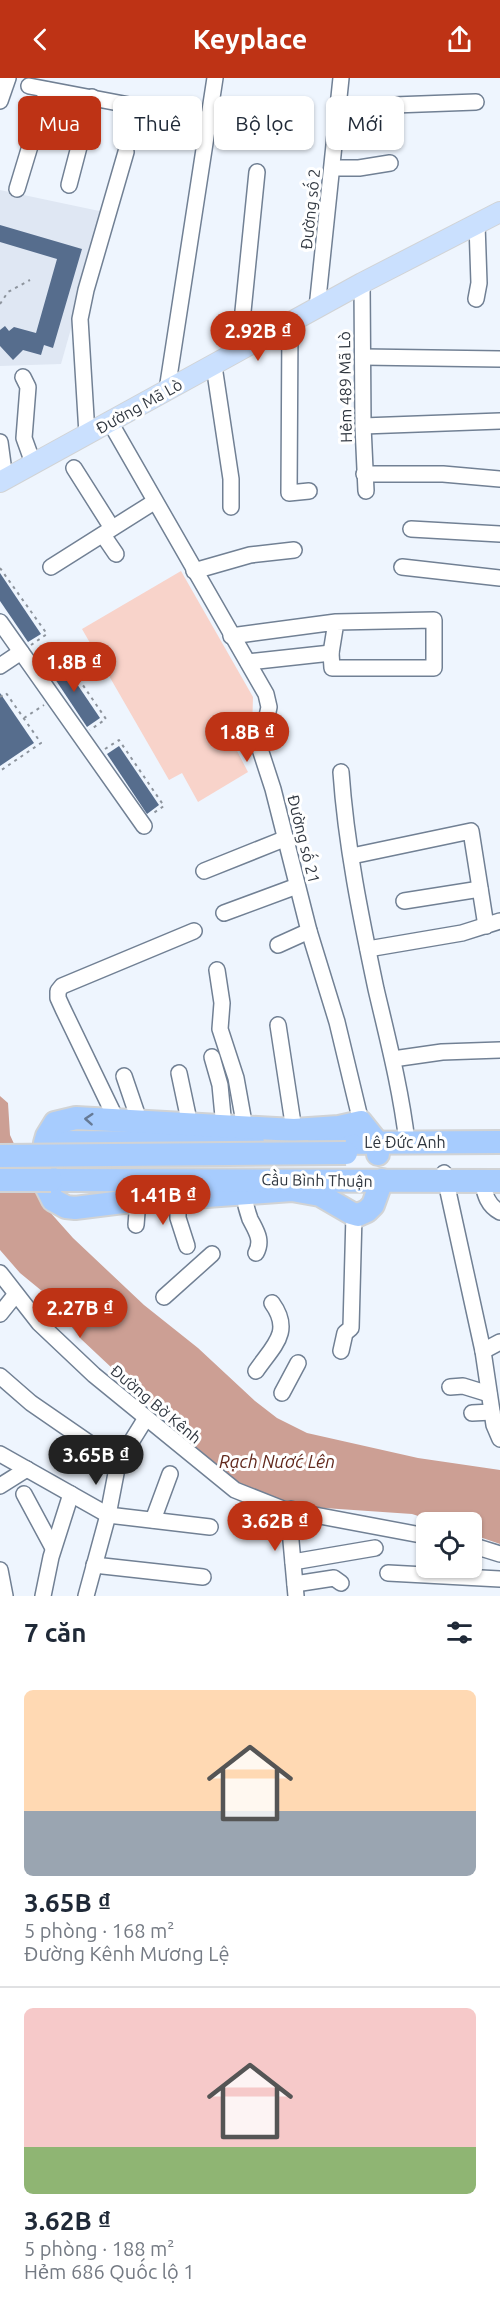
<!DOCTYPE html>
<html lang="vi">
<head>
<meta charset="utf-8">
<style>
  :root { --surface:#fff; --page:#f2f2f3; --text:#1f2937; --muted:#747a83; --line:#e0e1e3; --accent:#be3315 }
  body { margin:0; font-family:Ubuntu,sans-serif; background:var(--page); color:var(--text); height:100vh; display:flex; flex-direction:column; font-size:22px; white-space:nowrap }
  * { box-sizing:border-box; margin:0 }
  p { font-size:20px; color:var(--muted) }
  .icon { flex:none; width:33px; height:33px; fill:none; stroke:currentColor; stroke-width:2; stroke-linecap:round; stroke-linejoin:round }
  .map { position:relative; height:1518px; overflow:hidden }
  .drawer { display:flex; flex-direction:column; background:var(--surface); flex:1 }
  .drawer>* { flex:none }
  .hud { position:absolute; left:18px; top:18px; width:465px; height:54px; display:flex; gap:12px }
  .tools { position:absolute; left:416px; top:1434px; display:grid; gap:12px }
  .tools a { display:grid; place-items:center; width:66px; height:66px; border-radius:9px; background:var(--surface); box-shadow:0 2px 4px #0004; font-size:30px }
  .price { position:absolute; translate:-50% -51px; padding:0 14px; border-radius:21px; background:var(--accent); color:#fff; font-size:20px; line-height:39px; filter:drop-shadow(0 2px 3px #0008) }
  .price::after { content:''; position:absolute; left:50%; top:36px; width:18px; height:14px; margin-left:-9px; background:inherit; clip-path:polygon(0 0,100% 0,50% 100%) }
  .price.current { background:#222; color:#fff }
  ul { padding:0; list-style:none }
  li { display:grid; align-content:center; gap:12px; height:318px; padding:0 24px }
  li+li { border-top:2px solid var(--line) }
  li span { display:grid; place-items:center; height:186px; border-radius:9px; color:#555 }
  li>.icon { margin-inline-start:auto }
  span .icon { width:108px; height:108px; fill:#fffc; stroke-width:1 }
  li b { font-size:26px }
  h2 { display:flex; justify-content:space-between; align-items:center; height:72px; padding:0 24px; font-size:26px }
  .chip { padding:0 21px; border-radius:9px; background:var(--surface); box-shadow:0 2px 4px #0004; font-size:21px; line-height:54px }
  .chip.current { background:var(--accent); color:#fff }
  header { display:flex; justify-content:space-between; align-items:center; height:78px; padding:0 24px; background:var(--accent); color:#fff; font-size:27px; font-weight:700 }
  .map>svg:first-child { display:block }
  .built { fill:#dfe7f3 }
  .green { fill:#f8d3ca }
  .water { fill:#cc9f94 }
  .building { fill:#566d8d }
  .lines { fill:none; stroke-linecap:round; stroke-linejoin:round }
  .minor-casing { stroke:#718094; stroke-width:18 }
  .major-casing { stroke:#d1d3d5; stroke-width:22 }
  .highway-casing { stroke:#d1d3d5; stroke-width:26 }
  .path { stroke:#8d949d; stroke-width:2; stroke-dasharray:3 4.5; stroke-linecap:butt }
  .minor { stroke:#fff; stroke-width:15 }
  .major { stroke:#cae0fe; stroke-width:20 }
  .highway { stroke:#a7ccfe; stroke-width:22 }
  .highway-bridge-casing { stroke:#d1d3d5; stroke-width:26; stroke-linecap:butt }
  .highway-bridge { stroke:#a7ccfe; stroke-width:22 }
  .oneway { stroke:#667a96 }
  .labels { text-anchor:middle; stroke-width:6; stroke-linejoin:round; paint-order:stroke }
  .street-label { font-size:16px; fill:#303740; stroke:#fff }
  .water-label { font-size:18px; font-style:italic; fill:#62291d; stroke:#fff }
</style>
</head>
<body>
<header><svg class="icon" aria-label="back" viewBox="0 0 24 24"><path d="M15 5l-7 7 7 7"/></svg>Keyplace<svg class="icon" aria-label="share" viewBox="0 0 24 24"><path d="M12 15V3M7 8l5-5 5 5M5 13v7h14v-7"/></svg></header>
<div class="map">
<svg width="500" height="1518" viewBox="0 0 500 1518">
  <rect width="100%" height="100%" fill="#eef5fe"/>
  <polygon class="built" points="0,112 104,134 61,286 0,288"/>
  <polygon class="green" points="181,493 253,619 252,654 233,665 248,694 198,724 182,695 169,702 82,551"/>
  <polygon class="water" points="0,1018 8,1025 10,1057 40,1123 73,1160 144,1227 198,1270 255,1323 277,1340 307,1355 418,1380 500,1392 500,1466 471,1456 471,1444 437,1444 412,1436 295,1428 249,1413 225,1396 81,1261 48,1218 20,1195 0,1172"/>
  <g class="building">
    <polygon points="0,147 82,171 53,270 44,267 41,277 23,272 13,282 0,268 0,252 5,248 9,253 14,249 36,255 57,181 0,164"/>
    <polygon points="0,495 41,556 28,564 0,523"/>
    <polygon points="60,581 100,640 87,649 47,589"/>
    <polygon points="0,615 34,665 0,688"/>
    <polygon points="119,668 159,727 147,736 107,676"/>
  </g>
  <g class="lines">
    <defs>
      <g id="minor">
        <polyline points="29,8 208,42"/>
        <polyline points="0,23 8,0"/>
        <polyline points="339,29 476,24"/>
        <polyline points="332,90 359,90 390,85"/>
        <polyline points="69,107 92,19"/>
        <polyline points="17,111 47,12"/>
        <polyline points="362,205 363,348 366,413"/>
        <polyline points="476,221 479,205 477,146"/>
        <polyline points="317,230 341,0"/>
        <polyline points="290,245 289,415 309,413"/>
        <polyline points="239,273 257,94"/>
        <polyline points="363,279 500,281"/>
        <polyline points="214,288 231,401 231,429"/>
        <polyline points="23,299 28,309 24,360 33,385"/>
        <polyline points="167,312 215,0"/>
        <polyline points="110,344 266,616 269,629 260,671 273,711 309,853 337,944 361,1044"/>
        <polyline points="363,348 500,343"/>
        <polyline points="87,356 80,241 86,212 126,74"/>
        <polyline points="0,364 5,401"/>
        <polyline points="74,390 112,450"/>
        <polyline points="364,396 443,396 500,401"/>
        <polyline points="411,451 500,456"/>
        <polyline points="103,457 116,476"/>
        <polyline points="51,489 154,424"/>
        <polyline points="402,489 500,500"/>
        <polyline points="194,493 250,477 294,472"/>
        <polyline points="0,544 144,748"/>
        <polyline points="231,558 336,544 434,542 434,590 332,590 331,575 336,544"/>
        <polyline points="248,584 331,575"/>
        <polyline points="0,588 21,574"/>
        <path d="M341,694C346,767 361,840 376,911C388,962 401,1012 407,1064"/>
        <polyline points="352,778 471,753 486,848"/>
        <polyline points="204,793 284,761"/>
        <polyline points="404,823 480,811"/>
        <polyline points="224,835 297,808"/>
        <polyline points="278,867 309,853"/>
        <polyline points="368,871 462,855 500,843"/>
        <polyline points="217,892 222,925 220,951 236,1000 245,1050"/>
        <polyline points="278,947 294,1052"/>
        <polyline points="212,979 220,1007 224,1049"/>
        <polyline points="393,981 442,974 500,972"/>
        <polyline points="179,995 190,1047"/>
        <polyline points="124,998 140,1045"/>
        <polyline points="117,1043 63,931 58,920 58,913 62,908 194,853"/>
        <polyline points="444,1095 483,1273 494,1347 500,1361"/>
        <path d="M482,1103C485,1116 487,1127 500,1134"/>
        <path d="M244,1116C245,1125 247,1133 250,1141C256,1153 263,1162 256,1175"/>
        <polyline points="178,1121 178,1140 187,1168"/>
        <polyline points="136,1147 138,1122"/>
        <polyline points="0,1195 39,1245 94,1297 235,1412 283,1431 426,1458"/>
        <polyline points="164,1219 212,1176"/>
        <polyline points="0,1236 16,1216"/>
        <polyline points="341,1273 345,1255 351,1250 354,1137"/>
        <polyline points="483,1273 500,1264"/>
        <path d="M256,1293C273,1268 293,1254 272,1225"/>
        <polyline points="0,1298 31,1325 118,1385"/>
        <polyline points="450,1309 463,1308 489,1316"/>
        <polyline points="282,1315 298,1285"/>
        <polyline points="472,1335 492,1334"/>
        <polyline points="0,1376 108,1437 210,1449"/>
        <polyline points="0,1408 27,1391"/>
        <polyline points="24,1416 53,1470"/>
        <polyline points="291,1431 291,1463 296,1518"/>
        <polyline points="153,1442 170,1396"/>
        <polyline points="471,1467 500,1476"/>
        <polyline points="293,1484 375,1470"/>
        <polyline points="94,1487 203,1499"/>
        <polyline points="0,1492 5,1518"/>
        <polyline points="388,1495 500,1501"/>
        <polyline points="295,1506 334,1500 341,1505"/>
        <polyline points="43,1518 51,1479 71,1416"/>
        <polyline points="86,1518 108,1437 118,1385 146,1340"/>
      </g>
      <polyline id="major" points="0,404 362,205 500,134"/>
      <g id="highway">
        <polyline points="51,1064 253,1065"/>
        <polyline points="319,1065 500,1064"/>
        <polyline points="378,1076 377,1064 361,1044 339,1049 294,1052 76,1040 55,1045 47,1058 45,1065 46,1108 53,1122 66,1129 75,1130 123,1124 292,1112 320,1117 351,1135 358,1137 367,1133 373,1127 382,1102"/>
        <polyline points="51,1102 500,1103"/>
      </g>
    </defs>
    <use href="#minor" class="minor-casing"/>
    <use href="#major" class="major-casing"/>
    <use href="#highway" class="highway-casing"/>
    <g class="path">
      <polyline points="0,226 8,214 30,202"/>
      <polyline points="0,490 47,556 31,567"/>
      <polyline points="44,587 61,575 106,641 90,652"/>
      <polyline points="0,619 6,615 41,665 0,693"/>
      <polyline points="24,640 44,627"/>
      <polyline points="105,671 119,662 164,728 152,736"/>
    </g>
    <use href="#minor" class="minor"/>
    <use href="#major" class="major"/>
    <use href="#highway" class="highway"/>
    <defs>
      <g id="highway-bridge">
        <polyline points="0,1078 346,1075"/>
        <polyline points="0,1102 51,1102"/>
      </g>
    </defs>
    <use href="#highway-bridge" class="highway-bridge-casing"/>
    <use href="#highway-bridge" class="highway-bridge"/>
  </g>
  <defs><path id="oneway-chevron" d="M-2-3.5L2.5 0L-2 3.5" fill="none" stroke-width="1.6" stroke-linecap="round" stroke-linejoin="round" transform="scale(1.5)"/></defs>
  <use class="oneway" href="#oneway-chevron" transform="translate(89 1041) rotate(-176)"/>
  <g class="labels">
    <g class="street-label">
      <text transform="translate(310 131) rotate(-84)" y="6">Đường số 2</text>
      <text transform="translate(345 309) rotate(-91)" y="6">Hẻm 489 Mã Lò</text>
      <text transform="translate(139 328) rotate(-29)" y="6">Đường Mã Lò</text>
      <text transform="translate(304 761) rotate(76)" y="6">Đường số 21</text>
      <text x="405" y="1070">Lê Đức Anh</text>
      <text transform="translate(317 1102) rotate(1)" y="6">Cầu Bình Thuận</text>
      <text transform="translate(156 1326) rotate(40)" y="6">Đường Bờ Kênh</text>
    </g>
    <g class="water-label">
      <text x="277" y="1390">Rạch Nước Lên</text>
    </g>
  </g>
</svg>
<div class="tools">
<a><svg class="icon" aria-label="locate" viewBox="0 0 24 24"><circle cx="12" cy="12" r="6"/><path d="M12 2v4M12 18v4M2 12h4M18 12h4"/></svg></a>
</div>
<b class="price" style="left:258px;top:284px">2.92B ₫</b>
<b class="price" style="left:74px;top:615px">1.8B ₫</b>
<b class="price" style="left:247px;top:685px">1.8B ₫</b>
<b class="price" style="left:163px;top:1148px">1.41B ₫</b>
<b class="price" style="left:80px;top:1261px">2.27B ₫</b>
<b class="price current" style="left:96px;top:1408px">3.65B ₫</b>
<b class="price" style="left:275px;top:1474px">3.62B ₫</b>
<div class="hud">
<a class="chip current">Mua</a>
<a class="chip">Thuê</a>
<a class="chip">Bộ lọc</a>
<a class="chip">Mới</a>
</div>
</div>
<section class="drawer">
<h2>7 căn<svg class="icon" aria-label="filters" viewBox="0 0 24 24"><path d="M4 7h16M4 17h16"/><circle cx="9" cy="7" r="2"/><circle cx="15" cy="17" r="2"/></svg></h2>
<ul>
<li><span style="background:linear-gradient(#ffd9b3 65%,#9aa5b1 0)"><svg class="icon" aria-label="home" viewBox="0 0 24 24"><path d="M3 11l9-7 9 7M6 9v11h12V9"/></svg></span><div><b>3.65B ₫</b><p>5 phòng · 168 m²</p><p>Đường Kênh Mương Lệ</p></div></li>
<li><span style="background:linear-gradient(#f6c9c9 75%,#8fb573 0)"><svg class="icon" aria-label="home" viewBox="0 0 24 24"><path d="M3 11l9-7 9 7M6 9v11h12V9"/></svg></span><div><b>3.62B ₫</b><p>5 phòng · 188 m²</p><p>Hẻm 686 Quốc lộ 1</p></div></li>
</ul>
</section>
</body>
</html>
